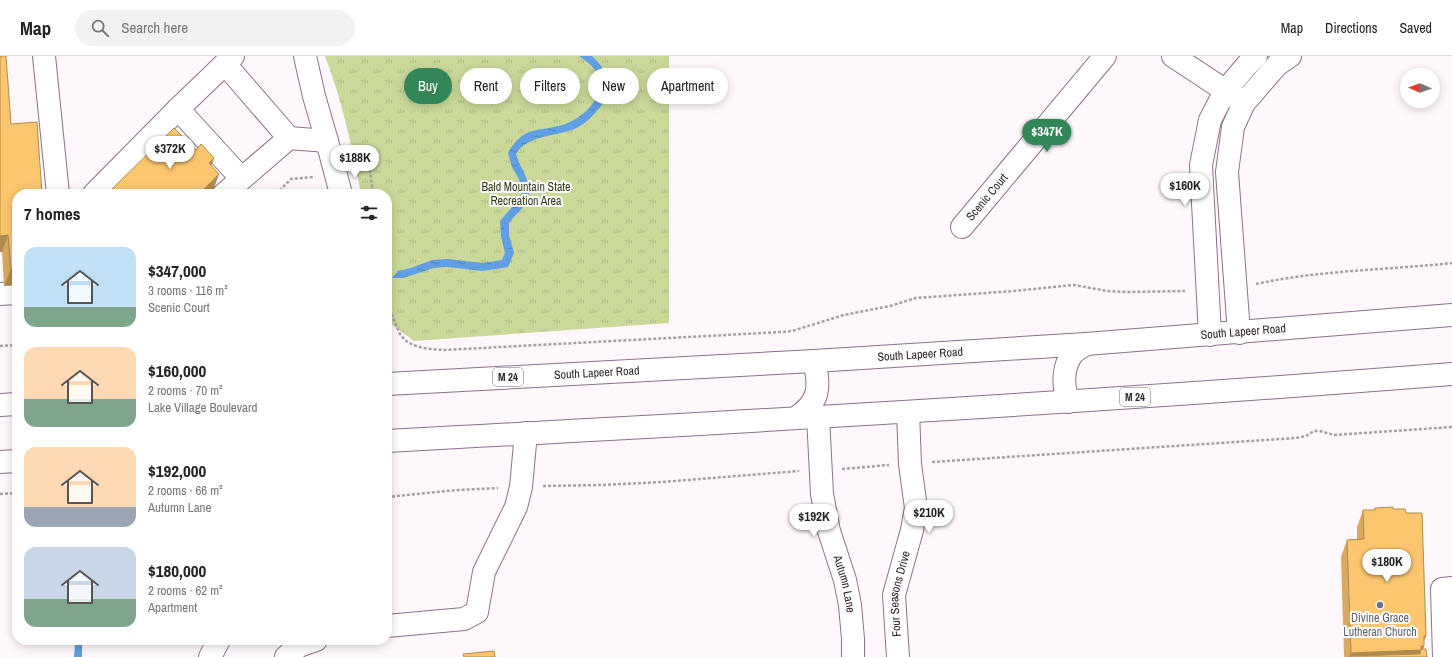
<!DOCTYPE html>
<html lang="en">
<head>
<meta charset="utf-8">
<style>
  :root { --surface:#fff; --page:#f2f2f2; --text:#222; --muted:#767676; --line:#e0e0e0; --accent:#338658 }
  body { margin:0; font-family:"Archivo Narrow",sans-serif; background:var(--page); color:var(--text); height:100vh; display:flex; flex-direction:column; font-size:15px; white-space:nowrap }
  * { box-sizing:border-box; margin:0 }
  p { font-size:13px; color:var(--muted) }
  .icon { flex:none; width:22px; height:22px; fill:none; stroke:currentColor; stroke-width:2; stroke-linecap:round; stroke-linejoin:round }
  .map { position:relative; flex:1; overflow:hidden }
  .side { position:absolute; left:12px; top:133px; width:380px; height:456px; display:flex; flex-direction:column; background:var(--surface); border-radius:16px; box-shadow:0 2px 10px #0003 }
  .side>* { flex:none }
  .top-card { position:absolute; left:404px; top:12px; width:380px; height:36px; display:flex; gap:8px }
  .needle { width:26px; rotate:272deg }
  .buttons { position:absolute; left:1400px; top:12px; display:grid; gap:8px }
  .buttons a { display:grid; place-items:center; width:40px; height:40px; border-radius:50%; background:var(--surface); box-shadow:0 2px 10px #0003; font-size:20px }
  .price { position:absolute; translate:-50% -34px; padding:0 9px; border-radius:14px; background:#fff; color:#222; font-size:13px; line-height:26px; filter:drop-shadow(0 1px 2px #0008) }
  .price::after { content:''; position:absolute; left:50%; top:24px; width:12px; height:9px; margin-left:-6px; background:inherit; clip-path:polygon(0 0,100% 0,50% 100%) }
  .price.selected { background:var(--accent); color:#fff }
  ul { padding:0; list-style:none }
  li { display:flex; align-items:center; gap:12px; height:100px; padding:0 12px }
  li span { display:grid; place-items:center; flex:none; width:112px; height:80px; border-radius:12px; color:#555 }
  li>.icon { margin-inline-start:auto }
  span .icon { width:48px; height:48px; fill:#fffc; stroke-width:1 }
  li b { font-size:17px }
  h2 { display:flex; justify-content:space-between; align-items:center; height:48px; padding:0 12px; font-size:17px }
  .chip { padding:0 14px; border-radius:18px; background:var(--surface); box-shadow:0 2px 10px #0003; font-size:14px; line-height:36px }
  .chip.selected { background:var(--accent); color:#fff }
  header { display:flex; align-items:center; gap:24px; box-sizing:border-box; height:56px; padding:0 20px; background:var(--surface); border-bottom:1px solid var(--line) }
  header strong { font-size:19px }
  nav { display:flex; gap:22px; margin-inline-start:auto; font-size:14px }
  .search { width:280px; height:36px; background:var(--page); display:flex; align-items:center; gap:10px; box-sizing:border-box; padding:0 14px; border-radius:22px; color:var(--muted); font-size:15px }
  .map>svg:first-child { display:block }
  .park { fill:url(#park-tufts) }
  .water { fill:url(#water-ripples) }
  .lines { fill:none; stroke-linecap:round; stroke-linejoin:round }
  .minor-casing { stroke:#8b7189; stroke-width:24 }
  .major-casing { stroke:#8b7189; stroke-width:24 }
  .path { stroke:#a69ea5; stroke-width:2.5; stroke-dasharray:3 2; stroke-linecap:butt }
  .minor { stroke:#fff; stroke-width:22 }
  .major { stroke:#fff; stroke-width:22 }
  .wall { fill:#d8aa5f }
  .shaded-wall { fill:#b08b4d }
  .building { fill:#fbc66e; stroke:#b08b4d }
  .worship-dot { fill:#6b7280; stroke:#fff; stroke-width:1.5 }
  .labels { text-anchor:middle; stroke-width:4; stroke-linejoin:round; paint-order:stroke }
  .shield { fill:#fff; stroke:#6e666d; stroke-width:1 }
  .shield-label { font-size:11px; font-weight:bold; fill:#30252f }
  .park-label { font-size:12px; fill:#333b14; stroke:#fff }
  .street-label { font-size:12px; fill:#30252f; stroke:#fff }
  .worship-label { font-size:12px; fill:#5b616d; stroke:#fff }
</style>
</head>
<body>
<header>
<strong>Map</strong>
<div class="search"><svg class="icon" aria-label="search" viewBox="0 0 24 24"><circle cx="10" cy="10" r="6"/><path d="M15 15l6 6"/></svg>Search here</div>
<nav><a>Map</a><a>Directions</a><a>Saved</a></nav>
</header>
<div class="map">
<svg width="1452" height="601" viewBox="0 0 1452 601">
  <defs>
    <pattern id="park-tufts" width="24" height="20" patternUnits="userSpaceOnUse"><rect width="24" height="20" fill="#cad99a"/><path d="M3 7l-1-3M5 7V3M7 7l1-3M15 17l-1-3M17 17v-4M19 17l1-3" fill="none" stroke="#aeba85"/></pattern>
    <pattern id="water-ripples" width="26" height="14" patternUnits="userSpaceOnUse"><rect width="26" height="14" fill="#609fe4"/><path d="M2 4q2-2 4 0t4 0M15 11q2-2 4 0t4 0" fill="none" stroke="#5081b9"/></pattern>
  </defs>
  <rect width="100%" height="100%" fill="#fef8fd"/>
  <path class="park" d="M325,0H669V267L414,285L387,265V138H361C352,91 342,44 325,0Z"/>
  <g class="water">
    <path d="M579,0H592C603,10 608,19 607,35C607,43 601,51 596,56C588,65 580,72 568,75C550,81 527,80 516,98C520,113 535,129 527,145C523,153 514,160 509,167V179L514,197L508,211L483,215L447,211L434,212L403,222H392L398,215L411,212L432,204L447,203L483,207L502,204L505,197L501,180L500,165L520,142L522,135L519,123L512,111L508,97C513,88 519,80 529,76C542,72 556,72 568,67C589,58 608,36 595,14C591,8 584,4 579,0Z"/>
    <polygon points="77,584 86,584 82,590 82,601 74,601 75,588"/>
  </g>
  <g class="lines">
    <defs>
      <g id="minor">
        <polyline points="44,0 58,138"/>
        <polyline points="305,0 314,40 327,85 341,138"/>
        <polyline points="1173,0 1238,43"/>
        <polyline points="225,8 289,82"/>
        <polyline points="178,53 233,0"/>
        <polyline points="94,138 178,53 241,122"/>
        <polyline points="224,138 289,82 327,85"/>
        <path id="s1" d="M962,171L1105,0"/>
        <polyline points="0,238 17,237"/>
        <polyline points="1239,277 1227,116 1233,71 1244,47 1277,9 1290,0"/>
        <polyline points="1210,279 1201,109 1210,64 1225,35 1247,9 1256,0"/>
        <path id="s2" d="M818,361L822,438L829,475L845,524L850,549L853,583V601"/>
        <polyline points="387,570 464,563 477,556 484,516 516,451 521,431 526,377"/>
        <polyline points="210,601 219,584"/>
        <polyline points="286,601 299,590 316,584"/>
        <path id="s3" d="M898,601L894,539L912,474L916,452L910,408L908,356"/>
        <polyline points="1444,601 1442,533 1452,532"/>
      </g>
      <g id="major">
        <path id="s4" d="M387,328L814,305L1086,288L1452,259"/>
        <path d="M1068,346C1063,330 1062,311 1073,297C1076,294 1082,291 1086,288"/>
        <polyline points="0,349 17,348"/>
        <path d="M796,362C819,346 821,332 814,305"/>
        <path d="M387,385C742,366 1097,346 1452,318"/>
        <polyline points="0,406 17,405"/>
      </g>
    </defs>
    <use href="#minor" class="minor-casing"/>
    <use href="#major" class="major-casing"/>
    <g class="path">
      <polyline points="355,111 369,108 373,138"/>
      <polyline points="276,138 291,123 314,121"/>
      <path d="M1256,228C1320,214 1387,214 1452,207"/>
      <path d="M387,249C392,258 395,267 399,276C407,292 427,293 444,294L782,276L792,275L844,259L890,250L916,242L1014,235L1074,229L1107,235L1126,236L1185,235"/>
      <polyline points="0,290 17,289"/>
      <polyline points="932,406 1296,382 1306,380 1314,375 1320,375 1334,379 1452,371"/>
      <polyline points="842,413 889,409"/>
      <polyline points="543,430 602,429 662,426 799,415"/>
      <polyline points="0,438 17,437"/>
      <polyline points="387,441 458,434 498,432"/>
    </g>
    <use href="#minor" class="minor"/>
    <use href="#major" class="major"/>
  </g>
  <g class="wall">
    <polygon points="0,0 17,229 4,230 2,196"/>
    <polygon points="1375,452 1393,453 1406,457 1426,580 1424,584 1424,590 1423,593 1427,601 1344,601 1341,501 1347,484 1357,483 1357,471 1363,454 1374,454"/>
  </g>
  <g class="shaded-wall">
    <polygon points="214,102 208,119 209,107"/>
    <polygon points="219,118 213,135 210,138 199,138"/>
    <polygon points="8,179 2,196 0,196 0,180"/>
    <polygon points="17,212 17,229 4,230 11,213"/>
    <polygon points="1426,580 1422,590 1424,590 1420,601 1351,600 1350,601 1349,601 1351,597"/>
  </g>
  <g class="building">
    <polygon points="0,0 6,0 11,68 37,66 42,138 17,138 17,212 11,213 8,179 0,180"/>
    <polygon points="174,72 196,94 201,88 214,102 209,107 219,118 199,138 107,138"/>
    <polygon points="1393,451 1393,453 1405,453 1406,457 1422,457 1426,580 1424,580 1424,590 1421,590 1421,594 1351,597 1347,484 1364,483 1363,454 1375,454 1375,452"/>
    <polygon points="1421,593 1426,593 1427,601 1351,601 1351,600 1420,598"/>
    <polygon points="494,595 495,601 464,601 463,598"/>
  </g>
  <circle class="worship-dot" cx="1380" cy="549" r="4"/>
  <g class="labels">
    <g class="shield">
      <rect x="493" y="312" width="30" height="18" rx="3"/>
      <rect x="1120" y="332" width="30" height="18" rx="3"/>
    </g>
    <g class="shield-label">
      <text x="508" y="325">M 24</text>
      <text x="1135" y="345">M 24</text>
    </g>
    <g class="park-label">
      <text x="526" y="135">Bald Mountain State<tspan x="526" dy="14">Recreation Area</tspan></text>
    </g>
    <g class="street-label">
      <text dy="4" stroke="none"><textPath href="#s1" startOffset="39">Scenic Court</textPath></text>
      <text dy="4" stroke="none"><textPath href="#s4" startOffset="858">South Lapeer Road</textPath></text>
      <text dy="4" stroke="none"><textPath href="#s4" startOffset="534">South Lapeer Road</textPath></text>
      <text dy="4" stroke="none"><textPath href="#s4" startOffset="210">South Lapeer Road</textPath></text>
      <text dy="4" stroke="none"><textPath href="#s2" startOffset="170">Autumn Lane</textPath></text>
      <text dy="4" stroke="none"><textPath href="#s3" startOffset="64">Four Seasons Drive</textPath></text>
    </g>
    <g class="worship-label">
      <text x="1380" y="566">Divine Grace<tspan x="1380" dy="14">Lutheran Church</tspan></text>
    </g>
  </g>
</svg>
<div class="buttons">
<a><svg class="needle" viewBox="-14 -14 28 28"><path d="M0-13l5 13h-10z" fill="#e53935"/><path d="M0 13l5-13h-10z" fill="#767676"/></svg></a>
</div>
<b class="price selected" style="left:1047px;top:97px">$347K</b>
<b class="price" style="left:170px;top:114px">$372K</b>
<b class="price" style="left:355px;top:123px">$188K</b>
<b class="price" style="left:1185px;top:151px">$160K</b>
<b class="price" style="left:929px;top:478px">$210K</b>
<b class="price" style="left:814px;top:482px">$192K</b>
<b class="price" style="left:1387px;top:527px">$180K</b>
<div class="top-card">
<a class="chip selected">Buy</a>
<a class="chip">Rent</a>
<a class="chip">Filters</a>
<a class="chip">New</a>
<a class="chip">Apartment</a>
</div>
<section class="side">
<h2>7 homes<svg class="icon" aria-label="filters" viewBox="0 0 24 24"><path d="M4 7h16M4 17h16"/><circle cx="9" cy="7" r="2"/><circle cx="15" cy="17" r="2"/></svg></h2>
<ul>
<li><span style="background:linear-gradient(#bfe0f5 75%,#7fa58c 0)"><svg class="icon" aria-label="home" viewBox="0 0 24 24"><path d="M3 11l9-7 9 7M6 9v11h12V9"/></svg></span><div><b>$347,000</b><p>3 rooms · 116 m²</p><p>Scenic Court</p></div></li>
<li><span style="background:linear-gradient(#ffd9b3 65%,#7fa58c 0)"><svg class="icon" aria-label="home" viewBox="0 0 24 24"><path d="M3 11l9-7 9 7M6 9v11h12V9"/></svg></span><div><b>$160,000</b><p>2 rooms · 70 m²</p><p>Lake Village Boulevard</p></div></li>
<li><span style="background:linear-gradient(#ffd9b3 75%,#9aa5b1 0)"><svg class="icon" aria-label="home" viewBox="0 0 24 24"><path d="M3 11l9-7 9 7M6 9v11h12V9"/></svg></span><div><b>$192,000</b><p>2 rooms · 66 m²</p><p>Autumn Lane</p></div></li>
<li><span style="background:linear-gradient(#c9d6e8 65%,#7fa58c 0)"><svg class="icon" aria-label="home" viewBox="0 0 24 24"><path d="M3 11l9-7 9 7M6 9v11h12V9"/></svg></span><div><b>$180,000</b><p>2 rooms · 62 m²</p><p>Apartment</p></div></li>
</ul>
</section>
</div>
</body>
</html>
